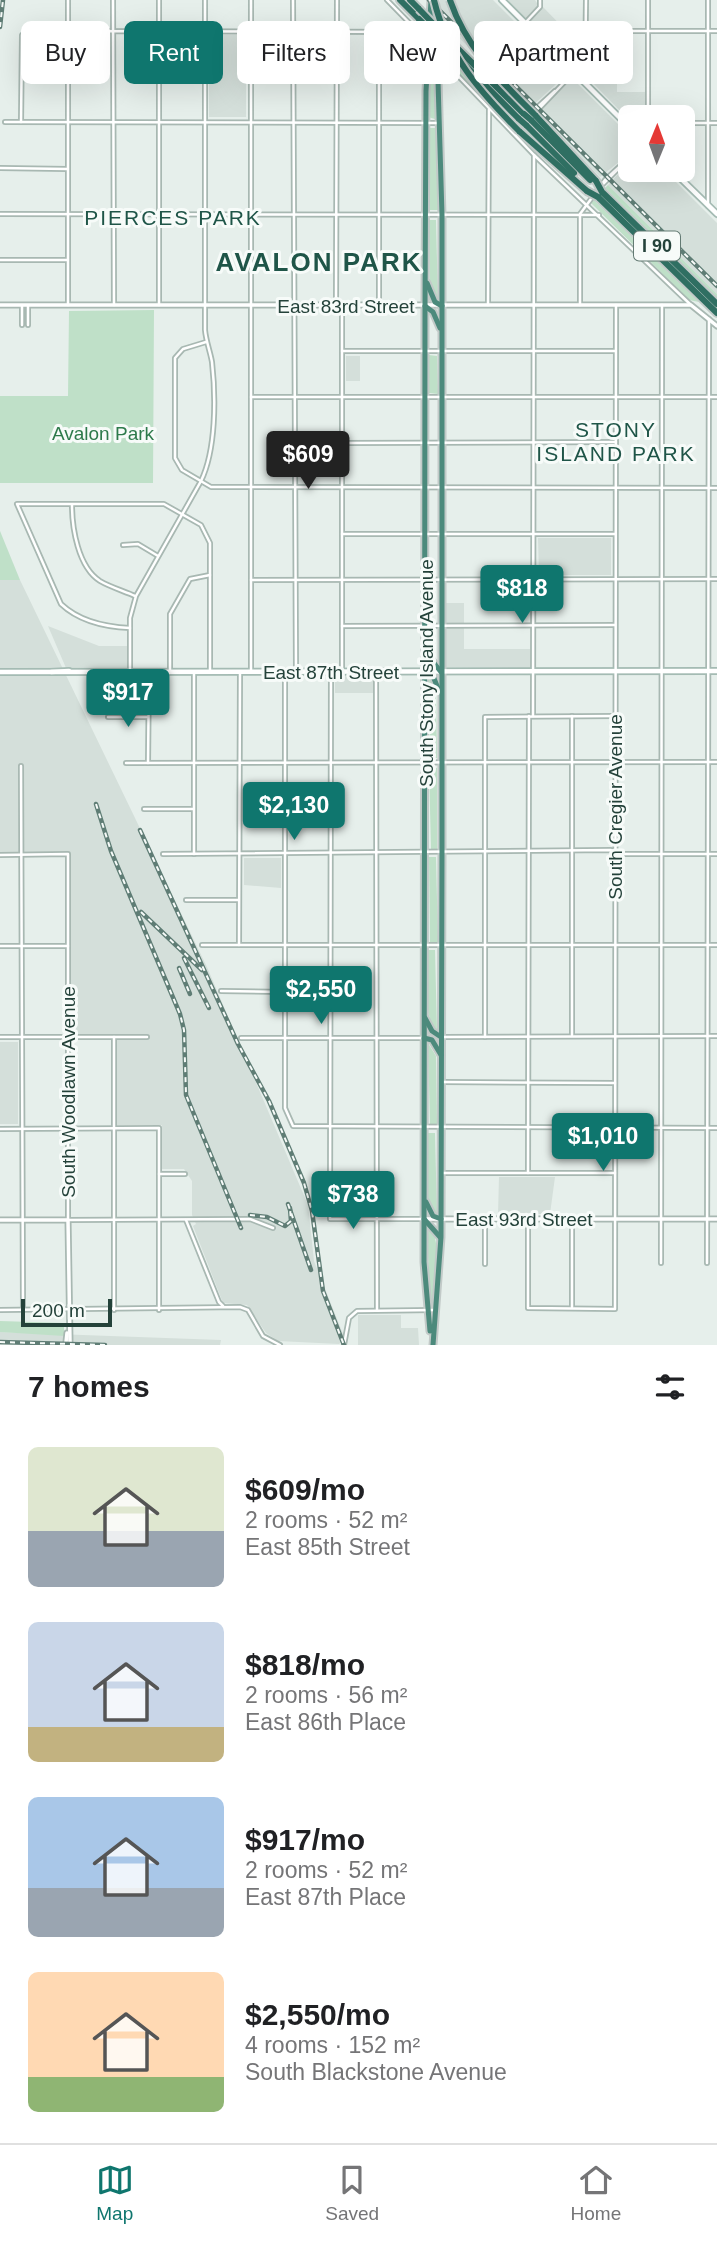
<!DOCTYPE html>
<html lang="en">
<head>
<meta charset="utf-8">
<style>
  :root { --surface:#fff; --page:#f2f2f2; --text:#202124; --muted:#757577; --line:#e0e0e0; --accent:#0f766e }
  body { margin:0; font-family:Arial,sans-serif; background:var(--page); color:var(--text); height:100vh; display:flex; flex-direction:column; font-size:26px; white-space:nowrap }
  * { box-sizing:border-box; margin:0 }
  p { font-size:23px; color:var(--muted) }
  .icon { flex:none; width:38px; height:38px; fill:none; stroke:currentColor; stroke-width:2; stroke-linecap:round; stroke-linejoin:round }
  .map { position:relative; height:1345px; overflow:hidden }
  .side { display:flex; flex-direction:column; background:var(--surface); flex:1 }
  .side>* { flex:none }
  .hud { position:absolute; left:21px; top:21px; width:676px; height:63px; display:flex; gap:14px }
  .needle { width:46px; rotate:1deg }
  .fabs { position:absolute; left:618px; top:105px; display:grid; gap:14px }
  .fabs a { display:grid; place-items:center; width:77px; height:77px; border-radius:10px; background:var(--surface); box-shadow:0 7px 28px #0002; font-size:35px }
  .scale { position:absolute; left:21px; bottom:18px; width:91px; box-sizing:border-box; padding-left:7px; border:4px solid #24423a; border-top:0; font-size:19px; line-height:24px; white-space:nowrap; color:#24423a; -webkit-text-stroke:5px #f7fbf9; paint-order:stroke }
  .price { position:absolute; translate:-50% -60px; padding:0 16px; border-radius:7px; background:var(--accent); color:#fff; font-size:23px; line-height:46px; filter:drop-shadow(0 2px 4px #0008) }
  .price::after { content:''; position:absolute; left:50%; top:42px; width:21px; height:16px; margin-left:-10px; background:inherit; clip-path:polygon(0 0,100% 0,50% 100%) }
  .price.current { background:#222; color:#fff }
  ul { padding:0; list-style:none }
  li { display:flex; align-items:center; gap:21px; height:175px; padding:0 28px }
  li span { display:grid; place-items:center; flex:none; width:196px; height:140px; border-radius:10px; color:#555 }
  li>.icon { margin-inline-start:auto }
  span .icon { width:84px; height:84px; fill:#fffc; stroke-width:1 }
  li b { font-size:30px }
  h2 { display:flex; justify-content:space-between; align-items:center; height:84px; padding:0 28px; font-size:30px }
  .tag { padding:0 24px; border-radius:10px; background:var(--surface); box-shadow:0 7px 28px #0002; font-size:24px; line-height:63px }
  .tag.current { background:var(--accent); color:#fff }
  .tab-bar { display:flex; justify-content:space-around; align-items:center; height:98px; border-top:2px solid var(--line); background:var(--surface); font-size:19px; color:var(--muted) }
  .tab-bar a { display:grid; justify-items:center; gap:4px }
  .tab-bar .current { color:var(--accent) }
  .map>svg:first-child { display:block }
  .built { fill:#d4dfda }
  .green { fill:#bfe0c8 }
  .lines { fill:none; stroke-linecap:round; stroke-linejoin:round }
  .minor-casing { stroke:#a8b8b2; stroke-width:6 }
  .tertiary-casing { stroke:#a8b8b2; stroke-width:7 }
  .secondary-casing { stroke:#a4bbb3; stroke-width:8 }
  .trunk-casing { stroke:#c2cac8; stroke-width:9 }
  .motorway-casing { stroke:#c2cac8; stroke-width:10 }
  .minor { stroke:#fff; stroke-width:2.5 }
  .tertiary { stroke:#fff; stroke-width:3.5 }
  .secondary { stroke:#fff; stroke-width:4.5 }
  .trunk { stroke:#4c8a7c; stroke-width:5 }
  .motorway { stroke:#2f6f62; stroke-width:6 }
  .rail-casing { stroke:#5f7d75; stroke-width:4.5 }
  .rail { stroke:#f7fbf9; stroke-width:2; stroke-dasharray:5; stroke-linecap:butt }
  .motorway-bridge-casing { stroke:#c2cac8; stroke-width:10; stroke-linecap:butt }
  .motorway-bridge { stroke:#2f6f62; stroke-width:6 }
  .labels { text-anchor:middle; stroke-width:6; stroke-linejoin:round; paint-order:stroke }
  .shield { fill:#f7fbf9; stroke:#637a73; stroke-width:2 }
  .shield-label { font-size:18px; font-weight:bold; fill:#24423a }
  .street-label { font-size:19px; fill:#24423a; stroke:#f7fbf9 }
  .park-label { font-size:19px; fill:#2d7a4b; stroke:#f7fbf9 }
  .neighbourhood-label { font-size:21px; letter-spacing:2px; fill:#1f5548; stroke:#f7fbf9 }
  .district-label { font-size:26px; font-weight:bold; letter-spacing:2px; fill:#1f5548; stroke:#f7fbf9 }
</style>
</head>
<body>
<div class="map">
<svg width="717" height="1345" viewBox="0 0 717 1345">
  <rect width="100%" height="100%" fill="#e6efeb"/>
  <g class="built">
    <polygon points="440,0 493,0 567,74 530,108 440,19"/>
    <polygon points="507,0 535,0 539,6 526,19"/>
    <polygon points="542,6 576,41 562,54 529,21"/>
    <rect x="209" y="35" width="37" height="82"/>
    <polygon points="571,77 630,136 630,153 600,177 537,114"/>
    <polygon points="589,79 617,79 617,92 645,92 645,117 630,117 630,121"/>
    <polygon points="630,161 630,170 664,170 717,223 717,294 608,185"/>
    <rect x="346" y="356" width="14" height="25"/>
    <polygon points="538,538 611,538 611,575 539,575"/>
    <polygon points="0,580 20,580 207,967 308,1205 314,1261 345,1339 339,1344 278,1341 266,1333 247,1305 223,1303 193,1226 196,1224 192,1215 192,1181 184,1169 161,1169 162,1125 115,1125 116,1035 71,1035 69,855 0,856"/>
    <polygon points="445,603 464,603 464,649 530,649 530,668 445,667"/>
    <polygon points="48,626 99,646 129,646 129,668 66,668"/>
    <rect x="335" y="675" width="38" height="18"/>
    <polygon points="244,858 281,858 281,888 244,885"/>
    <rect x="0" y="1042" width="18" height="82"/>
    <polygon points="499,1177 555,1177 550,1214 498,1214"/>
    <polygon points="358,1315 401,1315 401,1328 418,1328 419,1345 358,1345"/>
    <polygon points="0,1332 221,1340 220,1345 0,1345"/>
  </g>
  <g class="green">
    <polygon points="445,50 517,122 511,127 450,67"/>
    <polygon points="431,55 436,63 435,119 428,117"/>
    <polygon points="429,128 436,128 438,210 430,210"/>
    <polygon points="608,185 717,294 717,299 605,188"/>
    <polygon points="594,200 699,302 689,300 591,203"/>
    <polygon points="429,220 436,220 438,301 436,301 430,282"/>
    <polygon points="154,310 153,483 0,483 0,396 68,396 69,311"/>
    <polygon points="429,355 437,356 438,394 429,393"/>
    <polygon points="0,531 20,580 0,580"/>
    <polygon points="428,677 432,677 436,688 437,758 430,759"/>
    <polygon points="429,767 437,768 437,849 431,849"/>
    <polygon points="429,857 436,857 438,943 430,943"/>
    <path d="M427,950H435L437,1031C423,1022 427,968 427,950Z"/>
    <polygon points="428,1043 436,1056 437,1124 430,1125"/>
    <polygon points="428,1133 435,1133 437,1215 428,1201"/>
    <path d="M427,1226H431C442,1251 436,1280 433,1306H430Z"/>
    <polygon points="0,1321 64,1323 64,1336 0,1332"/>
  </g>
  <g class="lines">
    <defs>
      <g id="minor">
        <polyline points="68,0 68,305"/>
        <polyline points="113,0 114,305"/>
        <polyline points="251,0 251,672"/>
        <polyline points="293,0 296,672"/>
        <polyline points="337,0 336,302 342,310 342,670"/>
        <polyline points="387,0 427,41"/>
        <polyline points="526,22 540,7 540,0"/>
        <polyline points="586,31 717,31"/>
        <polyline points="379,33 379,306"/>
        <polyline points="440,57 534,155 691,305"/>
        <polyline points="585,81 586,0"/>
        <polyline points="536,112 574,72"/>
        <polyline points="648,115 648,0"/>
        <polyline points="5,122 439,123"/>
        <polyline points="21,122 22,35 26,31 417,32"/>
        <polyline points="682,123 717,123"/>
        <polyline points="517,126 555,91"/>
        <polyline points="0,168 67,169"/>
        <polyline points="603,184 625,162"/>
        <polyline points="708,206 708,0"/>
        <polyline points="0,214 599,215"/>
        <polyline points="0,260 67,260"/>
        <polyline points="159,305 159,0"/>
        <polyline points="488,305 489,109"/>
        <polyline points="580,305 580,214 605,180 630,157"/>
        <polyline points="22,325 22,306"/>
        <polyline points="28,325 28,306"/>
        <polyline points="206,342 183,349 175,358 175,458 182,470 211,487 717,488"/>
        <polyline points="342,351 615,351"/>
        <polyline points="251,397 717,397"/>
        <polyline points="342,443 616,442"/>
        <path d="M72,505C72,528 78,567 100,581C110,587 124,591 135,596"/>
        <polyline points="342,534 615,534"/>
        <polyline points="123,545 138,544 158,556"/>
        <polyline points="251,580 717,579"/>
        <polyline points="342,626 615,625"/>
        <path d="M130,628C106,627 79,621 61,604L17,504H164L201,525L210,543V672"/>
        <path d="M130,672V618L136,596L201,481C216,450 216,398 212,362C210,351 206,341 205,330V0"/>
        <polyline points="170,672 170,614 190,579 210,575"/>
        <polyline points="285,672 285,1108 293,1126 717,1128"/>
        <polyline points="331,672 330,1219 424,1219"/>
        <polyline points="376,672 377,1310"/>
        <polyline points="533,716 534,155"/>
        <polyline points="108,717 147,717"/>
        <polyline points="126,763 717,762"/>
        <polyline points="148,763 149,672"/>
        <polyline points="21,766 23,1310"/>
        <polyline points="144,809 193,809"/>
        <polyline points="163,854 611,850 619,854 717,854"/>
        <polyline points="194,854 194,672"/>
        <polyline points="0,855 68,854 68,1220 250,1219 273,1228"/>
        <polyline points="186,900 238,900"/>
        <polyline points="202,945 717,945"/>
        <polyline points="239,945 240,672"/>
        <polyline points="0,946 68,946"/>
        <polyline points="221,991 284,992"/>
        <polyline points="572,1035 572,716"/>
        <polyline points="0,1037 147,1037"/>
        <polyline points="444,1037 717,1036"/>
        <polyline points="485,1037 485,717 615,716"/>
        <polyline points="241,1038 423,1038"/>
        <polyline points="443,1082 615,1083"/>
        <polyline points="0,1129 159,1128 159,1310"/>
        <polyline points="441,1173 615,1173"/>
        <polyline points="528,1173 529,716"/>
        <polyline points="159,1174 185,1174"/>
        <polyline points="485,1219 485,1264"/>
        <polyline points="528,1219 528,1308 615,1309 616,305"/>
        <polyline points="572,1219 572,1307"/>
        <polyline points="186,1220 219,1302 223,1306"/>
        <polyline points="661,1263 662,305"/>
        <polyline points="707,1263 709,319"/>
        <polyline points="0,1310 240,1307 248,1310 263,1336 280,1345"/>
        <polyline points="114,1310 114,1037"/>
        <polyline points="344,1345 349,1318 357,1311 435,1310"/>
      </g>
      <g id="tertiary">
        <polyline points="0,305 691,305 717,326"/>
        <polyline points="424,1219 717,1219"/>
        <polyline points="0,1220 68,1220 70,1342"/>
        <polyline points="66,1342 67,1333"/>
      </g>
      <g id="secondary">
        <polyline points="502,0 630,128"/>
        <polyline points="672,170 717,214"/>
        <polyline points="0,672 717,671"/>
        <polyline points="51,672 69,671"/>
      </g>
      <g id="trunk">
        <polyline points="417,32 430,27"/>
        <polyline points="440,77 449,69"/>
        <polyline points="427,283 435,302 442,306"/>
        <polyline points="425,306 433,312 440,328"/>
        <polyline points="426,653 441,672"/>
        <polyline points="425,672 433,676 439,691"/>
        <polyline points="425,1018 432,1031 441,1037"/>
        <polyline points="424,1038 432,1040 441,1055"/>
        <polyline points="426,1202 433,1216 441,1219"/>
        <polyline points="424,1219 440,1237"/>
        <polyline points="430,1331 424,1262 425,309 426,91 431,0"/>
        <polyline points="433,1345 441,1237 442,851 442,215 436,14"/>
      </g>
      <g id="motorway">
        <polyline points="400,0 419,19"/>
        <polyline points="410,0 419,9"/>
        <polyline points="448,39 524,114"/>
        <polyline points="463,63 519,119"/>
        <polyline points="535,115 596,181"/>
        <polyline points="531,120 590,180"/>
        <polyline points="526,125 574,173"/>
        <polyline points="519,131 587,191"/>
        <polyline points="602,192 717,304"/>
        <polyline points="598,197 717,313"/>
      </g>
    </defs>
    <use href="#minor" class="minor-casing"/>
    <use href="#tertiary" class="tertiary-casing"/>
    <use href="#secondary" class="secondary-casing"/>
    <use href="#trunk" class="trunk-casing"/>
    <use href="#motorway" class="motorway-casing"/>
    <use href="#minor" class="minor"/>
    <use href="#tertiary" class="tertiary"/>
    <use href="#secondary" class="secondary"/>
    <use href="#trunk" class="trunk"/>
    <use href="#motorway" class="motorway"/>
    <defs>
      <g id="rail">
        <polyline points="429,0 717,286"/>
        <polyline points="0,27 3,0"/>
        <polyline points="96,804 111,851 180,1014 184,1030 186,1095 241,1228"/>
        <polyline points="140,830 238,1044 269,1101 304,1183 312,1211 323,1291 344,1345"/>
        <polyline points="141,912 202,970"/>
        <polyline points="184,958 209,1008"/>
        <polyline points="179,968 190,994"/>
        <polyline points="288,1204 311,1270"/>
        <polyline points="250,1215 267,1217 285,1226 291,1221 290,1208"/>
        <polyline points="0,1342 105,1345"/>
      </g>
    </defs>
    <use href="#rail" class="rail-casing"/>
    <use href="#rail" class="rail"/>
    <defs>
      <g id="motorway-bridge">
        <path d="M434,0C447,55 481,93 519,131"/>
        <path d="M450,0C466,48 500,80 535,115"/>
        <polyline points="419,9 443,34"/>
        <polyline points="419,19 447,47"/>
        <polyline points="524,114 531,120"/>
        <polyline points="519,119 526,125"/>
        <polyline points="596,181 602,192"/>
        <polyline points="587,191 598,197"/>
      </g>
    </defs>
    <use href="#motorway-bridge" class="motorway-bridge-casing"/>
    <use href="#motorway-bridge" class="motorway-bridge"/>
  </g>
  <g class="labels">
    <rect class="shield" x="634" y="231.5" width="46" height="29" rx="5"/>
    <g class="shield-label">
      <text x="657" y="252">I 90</text>
    </g>
    <g class="street-label">
      <text x="346" y="313">East 83rd Street</text>
      <text x="331" y="679">East 87th Street</text>
      <text transform="translate(426 673) rotate(-90)" y="7">South Stony Island Avenue</text>
      <text transform="translate(615 807) rotate(-90)" y="7">South Cregier Avenue</text>
      <text transform="translate(68 1092) rotate(-90)" y="7">South Woodlawn Avenue</text>
      <text x="524" y="1226">East 93rd Street</text>
    </g>
    <g class="park-label">
      <text x="103" y="440">Avalon Park</text>
    </g>
    <g class="neighbourhood-label">
      <text x="173" y="225">PIERCES PARK</text>
      <text x="616" y="437">STONY<tspan x="616" dy="24">ISLAND PARK</tspan></text>
    </g>
    <g class="district-label">
      <text x="319" y="271">AVALON PARK</text>
    </g>
  </g>
</svg>
<div class="fabs">
<a><svg class="needle" viewBox="-14 -14 28 28"><path d="M0-13l5 13h-10z" fill="#e53935"/><path d="M0 13l5-13h-10z" fill="#757577"/></svg></a>
</div>
<div class="scale">200 m</div>
<b class="price current" style="left:308px;top:491px">$609</b>
<b class="price" style="left:522px;top:625px">$818</b>
<b class="price" style="left:128px;top:729px">$917</b>
<b class="price" style="left:294px;top:842px">$2,130</b>
<b class="price" style="left:321px;top:1026px">$2,550</b>
<b class="price" style="left:603px;top:1173px">$1,010</b>
<b class="price" style="left:353px;top:1231px">$738</b>
<div class="hud">
<a class="tag">Buy</a>
<a class="tag current">Rent</a>
<a class="tag">Filters</a>
<a class="tag">New</a>
<a class="tag">Apartment</a>
</div>
</div>
<section class="side">
<h2>7 homes<svg class="icon" aria-label="filters" viewBox="0 0 24 24"><path d="M4 7h16M4 17h16"/><circle cx="9" cy="7" r="2"/><circle cx="15" cy="17" r="2"/></svg></h2>
<ul>
<li><span style="background:linear-gradient(#dfe7d0 60%,#9aa5b1 0)"><svg class="icon" aria-label="home" viewBox="0 0 24 24"><path d="M3 11l9-7 9 7M6 9v11h12V9"/></svg></span><div><b>$609/mo</b><p>2 rooms · 52 m²</p><p>East 85th Street</p></div></li>
<li><span style="background:linear-gradient(#c9d6e8 75%,#c2b280 0)"><svg class="icon" aria-label="home" viewBox="0 0 24 24"><path d="M3 11l9-7 9 7M6 9v11h12V9"/></svg></span><div><b>$818/mo</b><p>2 rooms · 56 m²</p><p>East 86th Place</p></div></li>
<li><span style="background:linear-gradient(#a9c7e8 65%,#9aa5b1 0)"><svg class="icon" aria-label="home" viewBox="0 0 24 24"><path d="M3 11l9-7 9 7M6 9v11h12V9"/></svg></span><div><b>$917/mo</b><p>2 rooms · 52 m²</p><p>East 87th Place</p></div></li>
<li><span style="background:linear-gradient(#ffd9b3 75%,#8fb573 0)"><svg class="icon" aria-label="home" viewBox="0 0 24 24"><path d="M3 11l9-7 9 7M6 9v11h12V9"/></svg></span><div><b>$2,550/mo</b><p>4 rooms · 152 m²</p><p>South Blackstone Avenue</p></div></li>
</ul>
</section>
<nav class="tab-bar">
<a class="current"><svg class="icon" aria-label="map" viewBox="0 0 24 24"><path d="M3 6l6-2 6 2 6-2v14l-6 2-6-2-6 2zM9 4v14M15 6v14"/></svg>Map</a>
<a><svg class="icon" aria-label="saved" viewBox="0 0 24 24"><path d="M7 4h10v16l-5-4-5 4z"/></svg>Saved</a>
<a><svg class="icon" aria-label="home" viewBox="0 0 24 24"><path d="M3 11l9-7 9 7M6 9v11h12V9"/></svg>Home</a>
</nav>
</body>
</html>
